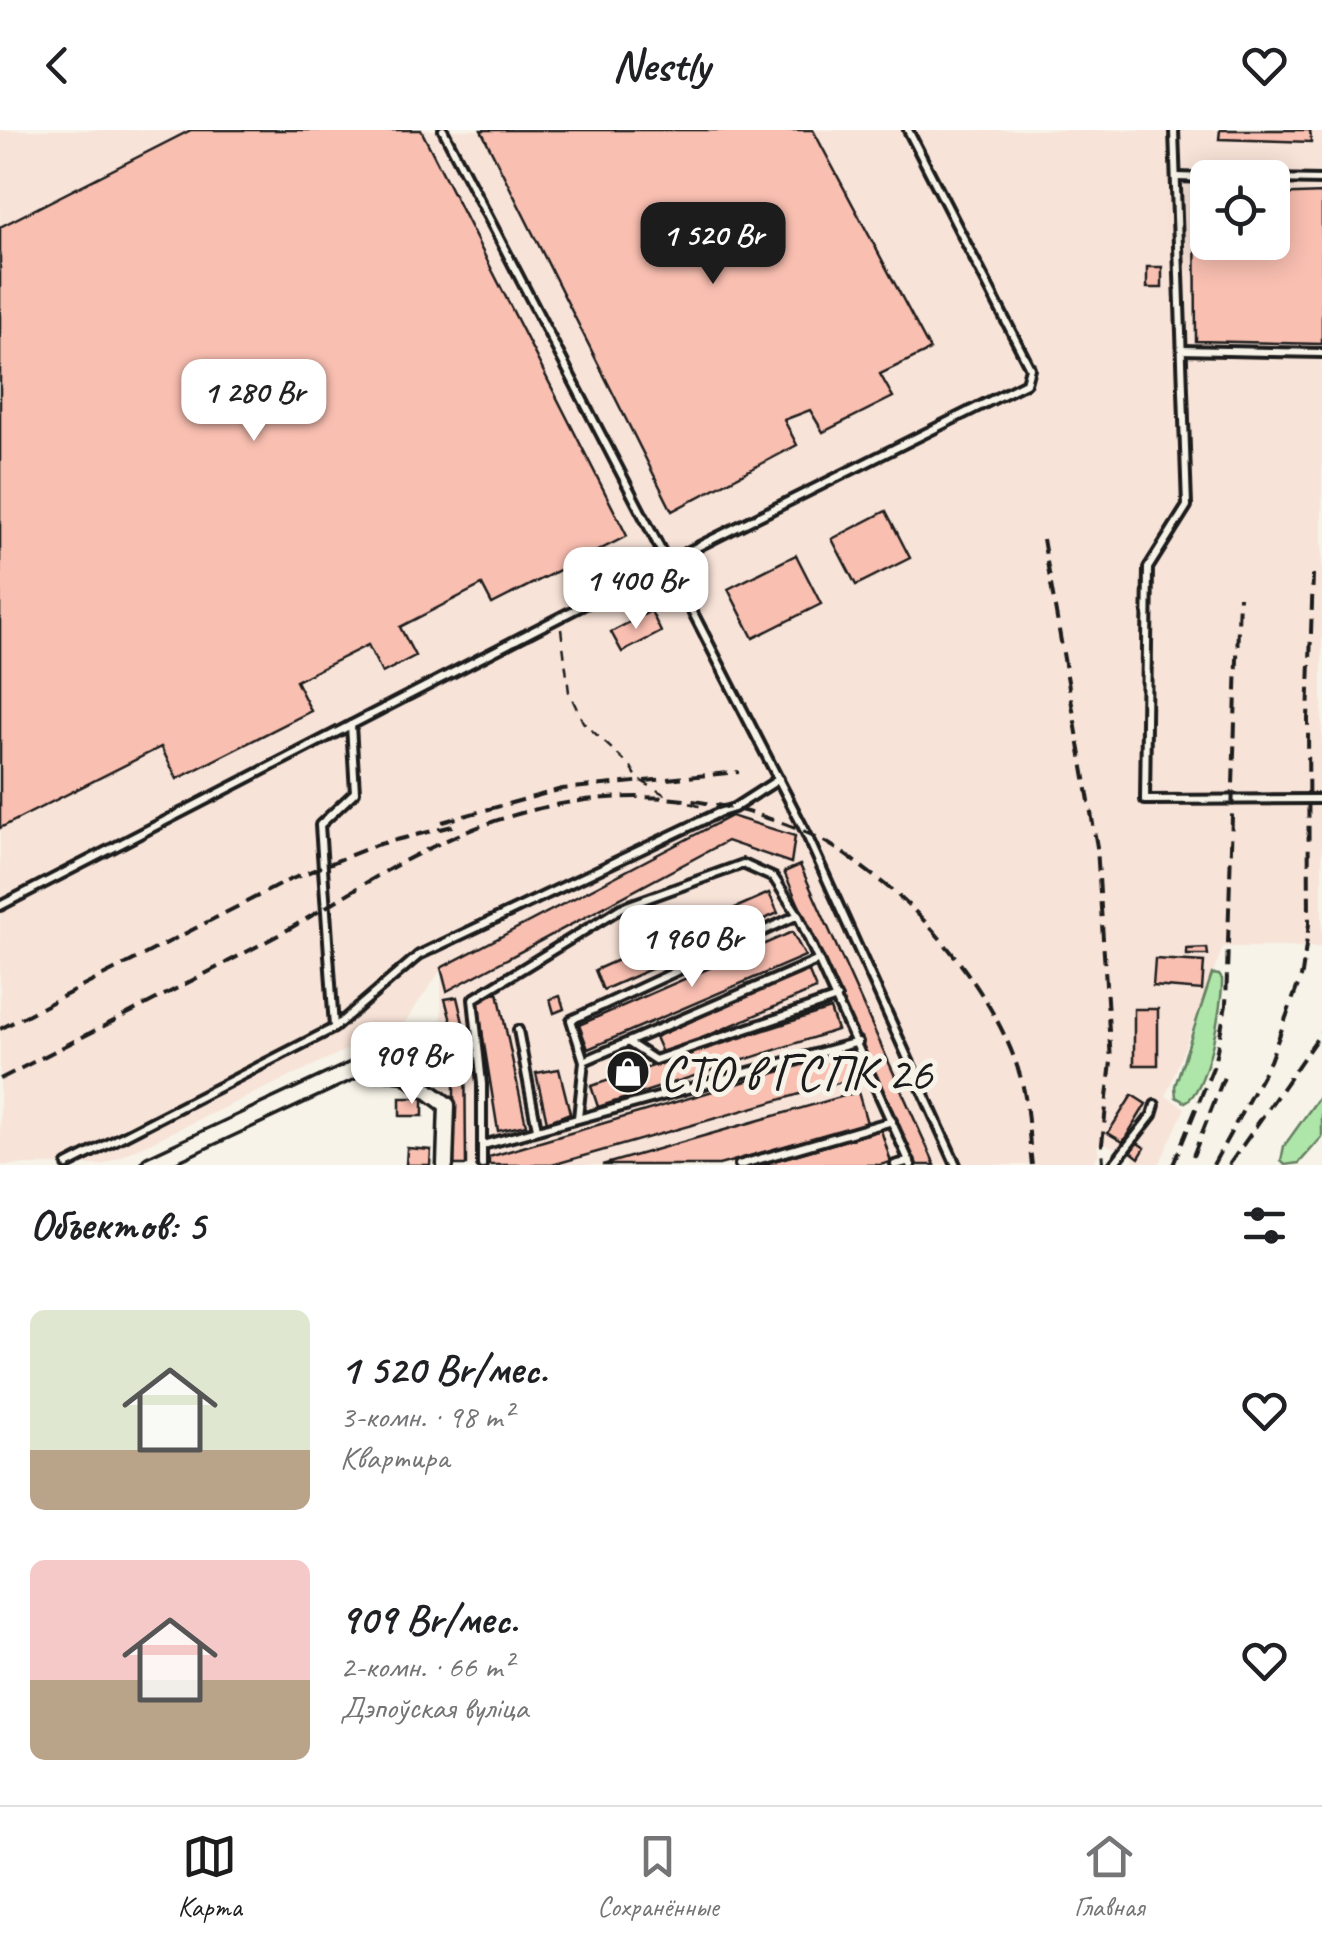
<!DOCTYPE html>
<html lang="ru">
<head>
<meta charset="utf-8">
<style>
  :root { --surface:#fff; --page:#f2f2f2; --text:#202124; --muted:#757577; --line:#e0e0e0; --accent:#1c1c1c }
  body { margin:0; font-family:Caveat,sans-serif; background:var(--page); color:var(--text); height:100vh; display:flex; flex-direction:column; font-size:38px; white-space:nowrap }
  * { box-sizing:border-box; margin:0 }
  p { font-size:32px; color:var(--muted) }
  .icon { flex:none; width:55px; height:55px; fill:none; stroke:currentColor; stroke-width:2; stroke-linecap:round; stroke-linejoin:round }
  .map { position:relative; height:1035px; overflow:hidden }
  .sheet { display:flex; flex-direction:column; background:var(--surface); flex:1 }
  .sheet>* { flex:none }
  .fabs { position:absolute; left:1190px; top:30px; display:grid; gap:20px }
  .fabs a { display:grid; place-items:center; width:100px; height:100px; border-radius:15px; background:var(--surface); box-shadow:0 5px 25px #0003; font-size:50px }
  .price { position:absolute; translate:-50% -85px; padding:0 22px; border-radius:20px; background:#fff; color:#222; font-size:32px; line-height:65px; filter:drop-shadow(0 2px 5px #0008) }
  .price::after { content:''; position:absolute; left:50%; top:60px; width:30px; height:22px; margin-left:-15px; background:inherit; clip-path:polygon(0 0,100% 0,50% 100%) }
  .price.active { background:var(--accent); color:#fff }
  ul { padding:0; list-style:none }
  li { display:flex; align-items:center; gap:30px; height:250px; padding:0 30px }
  li span { display:grid; place-items:center; flex:none; width:280px; height:200px; border-radius:15px; color:#555 }
  li>.icon { margin-inline-start:auto }
  span .icon { width:120px; height:120px; fill:#fffc; stroke-width:1 }
  li b { font-size:42px }
  h2 { display:flex; justify-content:space-between; align-items:center; height:120px; padding:0 30px; font-size:42px }
  header { display:flex; justify-content:space-between; align-items:center; height:130px; padding:0 30px; background:var(--surface); font-size:45px; font-weight:700 }
  .dock { display:flex; justify-content:space-around; align-items:center; height:140px; border-top:2px solid var(--line); background:var(--surface); font-size:28px; color:var(--muted) }
  .dock a { display:grid; justify-items:center; gap:5px }
  .dock .active { color:var(--accent) }
  .map>svg:first-child { display:block }
  .built { fill:#f8e3d8; fill-rule:evenodd }
  .green { fill:#aee5a8; stroke:#658062; stroke-width:2.5 }
  .building { fill:#f9bfb1; stroke:#1c1c1c; stroke-width:2.5 }
  .lines { fill:none; stroke-linecap:round; stroke-linejoin:round }
  .lane-casing { stroke:#1c1c1c; stroke-width:14 }
  .street-casing { stroke:#1c1c1c; stroke-width:21 }
  .path { stroke:#1c1c1c; stroke-width:2.5; stroke-dasharray:10 8; stroke-linecap:butt }
  .lane { stroke:#f7f3e8; stroke-width:6 }
  .street { stroke:#f7f3e8; stroke-width:14 }
  .rail { stroke:#1c1c1c; stroke-width:4; stroke-dasharray:15 8; stroke-linecap:butt }
  .labels { text-anchor:middle; stroke-width:10; stroke-linejoin:round; paint-order:stroke }
  .poi-label { font-size:50px; fill:#1c1c1c; stroke:#f7f3e8; text-anchor:start }
</style>
</head>
<body>
<header><svg class="icon" aria-label="back" viewBox="0 0 24 24"><path d="M15 5l-7 7 7 7"/></svg>Nestly<svg class="icon" aria-label="heart" viewBox="0 0 24 24"><path d="M12 20l-8-8c-3-5 5-10 8-4 3-6 11-1 8 4z"/></svg></header>
<div class="map">
<svg width="1322" height="1035" viewBox="0 0 1322 1035">
  <rect width="100%" height="100%" fill="#f7f3e8"/>
  <filter id="ink" filterUnits="userSpaceOnUse"><feTurbulence type="fractalNoise" baseFrequency=".01" numOctaves="2"/><feDisplacementMap in="SourceGraphic" scale="20" xChannelSelector="R" yChannelSelector="G"/><feConvolveMatrix kernelMatrix="1 2 1 2 8 2 1 2 1" color-interpolation-filters="sRGB"/></filter>
  <g filter="url(#ink)">
    <path class="built" d="M0,0H1322V817H1223L1166,966L1185,978L1159,1035H1131L1134,1028L1106,1014L1097,1015L1099,1024L1090,1035H443L441,840L405,892L103,1035H0ZM1208,48H1272V112H1208Z"/>
    <g class="green">
      <path d="M1212,844L1219,845L1222,849C1223,873 1207,963 1185,972L1176,967L1175,956Z"/>
      <polygon points="1322,963 1322,1007 1299,1033 1285,1035 1281,1031 1284,1016"/>
    </g>
    <g class="building">
      <polygon points="191,0 421,0 627,406 492,474 482,455 400,497 415,526 382,543 368,515 296,551 311,581 177,649 161,617 0,698 0,97"/>
      <polygon points="481,0 813,0 930,220 880,244 893,267 823,302 810,280 784,290 797,315 672,381"/>
      <polygon points="1220,0 1310,0 1311,12 1219,9"/>
      <polygon points="1322,63 1322,214 1196,211 1195,67 1208,67 1208,112 1272,112 1272,65"/>
      <rect x="1147" y="137" width="15" height="21"/>
      <polygon points="886,381 910,428 856,455 832,409"/>
      <polygon points="796,425 821,474 753,508 728,459"/>
      <polygon points="651,481 661,502 622,522 611,502"/>
      <polygon points="731,686 795,706 791,733 727,711 447,861 441,838"/>
      <polygon points="800,735 935,1035 916,1035 784,742"/>
      <polygon points="769,763 778,783 603,860 595,840"/>
      <polygon points="792,802 805,826 588,919 579,895"/>
      <polygon points="1207,818 1208,825 1187,825 1187,819"/>
      <polygon points="1155,829 1204,832 1202,860 1153,856"/>
      <polygon points="808,840 816,859 663,925 655,907"/>
      <polygon points="498,862 526,995 498,1001 477,870"/>
      <polygon points="560,866 564,879 554,883 550,869"/>
      <polygon points="457,867 465,901 466,1035 454,1035 454,902 445,869"/>
      <polygon points="830,879 837,900 598,977 591,956"/>
      <rect x="1134" y="879" width="24" height="56"/>
      <polygon points="849,921 856,948 552,1035 489,1035 489,1027"/>
      <polygon points="559,939 570,983 547,992 536,943"/>
      <polygon points="858,962 867,993 719,1035 602,1035"/>
      <polygon points="1132,965 1146,974 1123,1012 1108,1003"/>
      <rect x="400" y="968" width="23" height="18"/>
      <polygon points="881,1000 891,1032 880,1035 760,1035"/>
      <polygon points="1136,1012 1145,1018 1139,1028 1130,1021"/>
      <polygon points="407,1018 431,1020 430,1035 406,1035"/>
    </g>
    <g class="lines">
      <defs>
        <g id="lane">
          <polyline points="908,0 1030,238 1026,253 667,432 806,703 956,1035"/>
          <polyline points="1174,0 1187,376 1148,438 1145,670 1322,669"/>
          <polyline points="1177,47 1208,48"/>
          <polyline points="1272,49 1322,50"/>
          <polyline points="1182,220 1322,223"/>
          <polyline points="0,776 667,432 443,0"/>
          <polyline points="334,897 320,695 355,662 351,595"/>
          <polyline points="518,900 537,999"/>
          <polyline points="629,913 655,930 837,868"/>
          <polyline points="584,931 819,830"/>
          <polyline points="578,988 584,931 571,890 798,785"/>
          <polyline points="483,1015 858,912"/>
          <polyline points="67,1035 334,898 419,825 718,683 734,678 779,649"/>
          <polyline points="482,1035 482,954 473,869 621,778 743,734 774,748 798,785 911,1035"/>
          <polyline points="739,1035 892,991"/>
          <polyline points="895,1035 910,1031"/>
          <polyline points="1113,1035 1152,985 1155,975"/>
        </g>
        <polyline id="street" points="150,1035 358,938 405,944 447,975 445,1035"/>
      </defs>
      <use href="#lane" class="lane-casing"/>
      <use href="#street" class="street-casing"/>
      <polyline class="path" points="561,499 569,562 583,592 631,637 638,649 667,666 702,677"/>
      <use href="#lane" class="lane"/>
      <use href="#street" class="street"/>
      <g class="rail">
        <polyline points="1043,409 1097,717 1111,931 1102,1014 1103,1035"/>
        <polyline points="442,692 562,659 739,642"/>
        <polyline points="0,899 287,751 376,715 460,694"/>
        <path d="M0,949C94,901 189,853 282,803C330,776 376,744 426,720C552,657 681,648 812,705C834,715 855,732 875,747C937,792 1012,889 1025,967C1029,990 1029,1013 1032,1035"/>
        <polyline points="1193,1026 1224,947"/>
        <polyline points="1173,1035 1214,935 1226,875 1239,466"/>
        <polyline points="1213,1035 1270,931 1302,844 1309,794 1308,589 1313,444"/>
        <polyline points="1229,1035 1322,901"/>
      </g>
    </g>
  </g>
  <defs>
    <symbol id="shop-disc" viewBox="-11 -11 22 22"><circle r="9.5" fill="#1c1c1c" stroke="#f7f3e8"/><path d="M-5-2.5h2.3a2.7 3.5 0 0 1 5.4 0H5L5.5 6h-11ZM-1.5-2.5h3a1.5 2.3 0 0 0-3 0Z" fill="#fff"/></symbol>
  </defs>
  <g fill-rule="evenodd">
    <use href="#shop-disc" x="603" y="917" width="50" height="50"/>
  </g>
  <g class="labels">
    <g class="poi-label">
      <text x="660" y="960">СТО в ГСПК 26</text>
    </g>
  </g>
</svg>
<div class="fabs">
<a><svg class="icon" aria-label="locate" viewBox="0 0 24 24"><circle cx="12" cy="12" r="6"/><path d="M12 2v4M12 18v4M2 12h4M18 12h4"/></svg></a>
</div>
<b class="price active" style="left:713px;top:157px">1 520 Br</b>
<b class="price" style="left:254px;top:314px">1 280 Br</b>
<b class="price" style="left:636px;top:502px">1 400 Br</b>
<b class="price" style="left:692px;top:860px">1 960 Br</b>
<b class="price" style="left:412px;top:977px">909 Br</b>
</div>
<section class="sheet">
<h2>Объектов: 5<svg class="icon" aria-label="filters" viewBox="0 0 24 24"><path d="M4 7h16M4 17h16"/><circle cx="9" cy="7" r="2"/><circle cx="15" cy="17" r="2"/></svg></h2>
<ul>
<li><span style="background:linear-gradient(#dfe7d0 70%,#b9a48a 0)"><svg class="icon" aria-label="home" viewBox="0 0 24 24"><path d="M3 11l9-7 9 7M6 9v11h12V9"/></svg></span><div><b>1 520 Br/мес.</b><p>3-комн. · 98 m²</p><p>Квартира</p></div><svg class="icon" aria-label="heart" viewBox="0 0 24 24"><path d="M12 20l-8-8c-3-5 5-10 8-4 3-6 11-1 8 4z"/></svg></li>
<li><span style="background:linear-gradient(#f6c9c9 60%,#b9a48a 0)"><svg class="icon" aria-label="home" viewBox="0 0 24 24"><path d="M3 11l9-7 9 7M6 9v11h12V9"/></svg></span><div><b>909 Br/мес.</b><p>2-комн. · 66 m²</p><p>Дэпоўская вуліца</p></div><svg class="icon" aria-label="heart" viewBox="0 0 24 24"><path d="M12 20l-8-8c-3-5 5-10 8-4 3-6 11-1 8 4z"/></svg></li>
</ul>
</section>
<nav class="dock">
<a class="active"><svg class="icon" aria-label="map" viewBox="0 0 24 24"><path d="M3 6l6-2 6 2 6-2v14l-6 2-6-2-6 2zM9 4v14M15 6v14"/></svg>Карта</a>
<a><svg class="icon" aria-label="saved" viewBox="0 0 24 24"><path d="M7 4h10v16l-5-4-5 4z"/></svg>Сохранённые</a>
<a><svg class="icon" aria-label="home" viewBox="0 0 24 24"><path d="M3 11l9-7 9 7M6 9v11h12V9"/></svg>Главная</a>
</nav>
</body>
</html>
